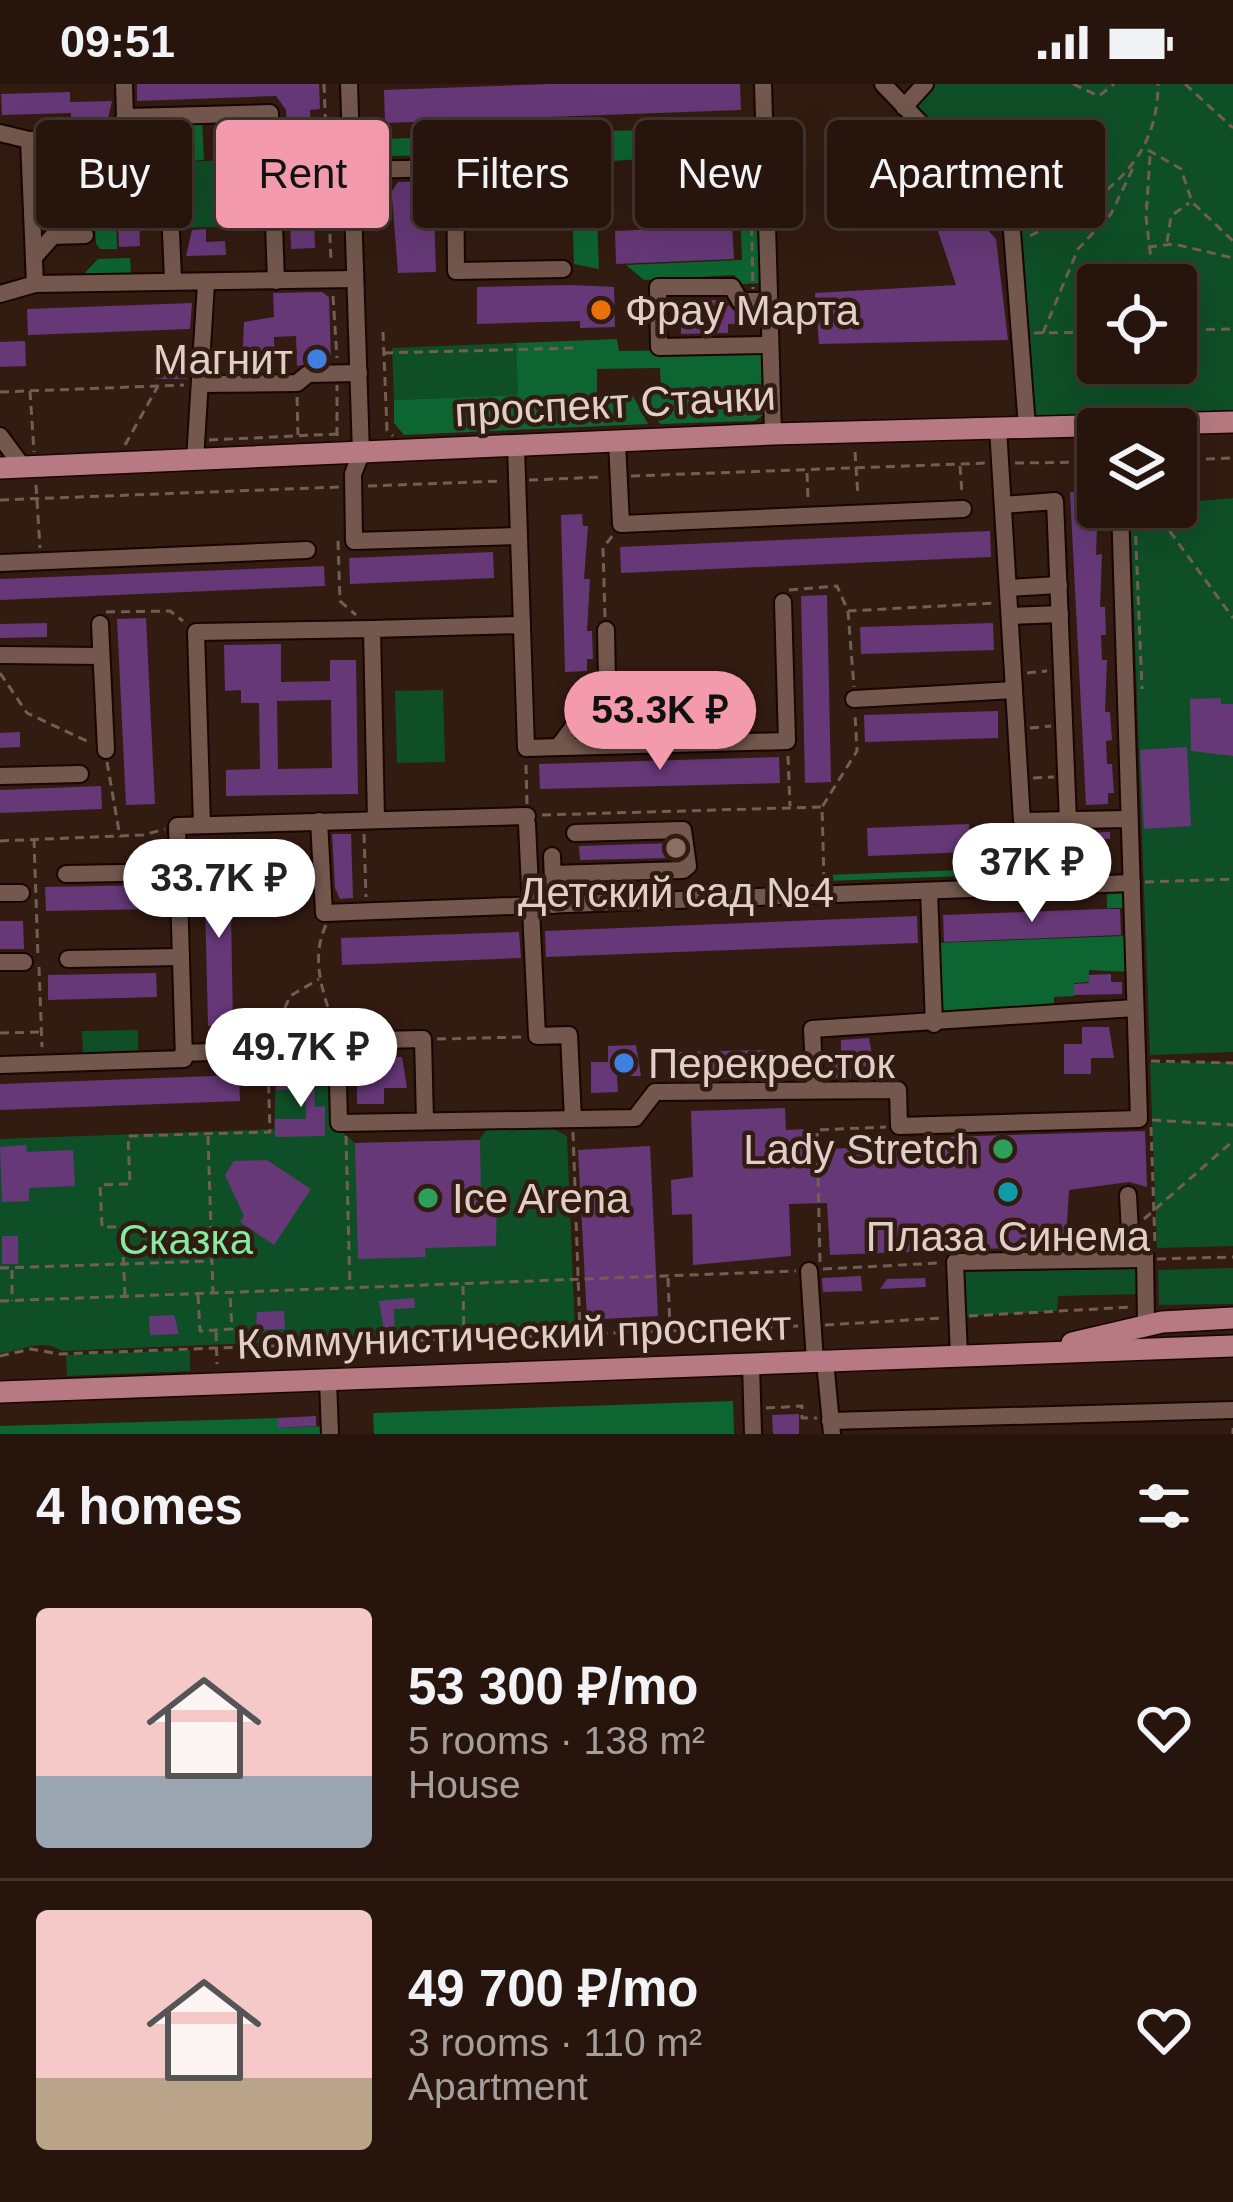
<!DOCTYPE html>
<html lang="en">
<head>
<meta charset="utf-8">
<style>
  :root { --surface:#26140d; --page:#32211b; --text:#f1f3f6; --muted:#a49e9d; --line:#42332e; --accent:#f39aac }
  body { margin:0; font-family:Arial,sans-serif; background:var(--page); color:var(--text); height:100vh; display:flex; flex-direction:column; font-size:45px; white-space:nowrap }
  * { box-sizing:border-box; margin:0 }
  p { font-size:39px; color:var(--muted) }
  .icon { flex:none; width:66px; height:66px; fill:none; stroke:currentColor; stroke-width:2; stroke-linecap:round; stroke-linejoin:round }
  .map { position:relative; height:1350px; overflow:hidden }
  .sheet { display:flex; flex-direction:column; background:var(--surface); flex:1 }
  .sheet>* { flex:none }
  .top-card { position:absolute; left:36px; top:36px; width:1161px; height:108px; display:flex; gap:24px }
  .fabs { position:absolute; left:1077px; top:180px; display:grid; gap:24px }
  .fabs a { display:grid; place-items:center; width:120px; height:120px; border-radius:12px; background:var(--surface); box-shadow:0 12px 48px #0002,0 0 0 3px var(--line); font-size:60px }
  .price { position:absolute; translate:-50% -102px; padding:0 27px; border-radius:42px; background:#fff; color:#222; font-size:39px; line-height:78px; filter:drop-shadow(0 3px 6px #0008) }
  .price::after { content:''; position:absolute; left:50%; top:72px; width:36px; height:27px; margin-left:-18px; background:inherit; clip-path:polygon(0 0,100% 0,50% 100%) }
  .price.on { background:var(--accent); color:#111 }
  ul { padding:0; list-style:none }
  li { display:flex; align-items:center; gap:36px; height:300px; padding:0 36px }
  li+li { border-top:3px solid var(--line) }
  li span { display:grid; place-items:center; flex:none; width:336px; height:240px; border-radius:12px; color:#555 }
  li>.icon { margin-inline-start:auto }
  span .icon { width:144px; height:144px; fill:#fffc; stroke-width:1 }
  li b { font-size:51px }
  h2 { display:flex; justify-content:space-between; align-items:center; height:144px; padding:0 36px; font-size:51px }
  .pill { padding:0 42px; border-radius:12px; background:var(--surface); box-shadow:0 12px 48px #0002,0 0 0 3px var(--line); font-size:42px; line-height:108px }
  .pill.on { background:var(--accent); color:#111 }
  .status { display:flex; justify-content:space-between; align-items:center; height:84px; padding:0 60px; background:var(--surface); direction:ltr }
  .status svg { height:33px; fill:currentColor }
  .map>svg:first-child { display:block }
  .green { fill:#0f4f27; fill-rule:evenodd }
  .forest { fill:#0d6531 }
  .building { fill:#663878; fill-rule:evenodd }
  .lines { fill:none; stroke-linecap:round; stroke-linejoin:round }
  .minor-casing { stroke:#190501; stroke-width:20 }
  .major-casing { stroke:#190501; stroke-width:24 }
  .path { stroke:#725e55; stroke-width:3; stroke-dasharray:9 6; stroke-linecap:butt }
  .minor { stroke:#74584d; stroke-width:16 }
  .major { stroke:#b77a82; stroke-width:21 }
  .food-dot { fill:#e8710a; stroke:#321b11; stroke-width:4.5 }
  .shop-dot { fill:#3f7fe0; stroke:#321b11; stroke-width:4.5 }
  .education-dot { fill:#8d6e63; stroke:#321b11; stroke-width:4.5 }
  .leisure-dot { fill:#2e9e5b; stroke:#321b11; stroke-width:4.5 }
  .culture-dot { fill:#0f9aa8; stroke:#321b11; stroke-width:4.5 }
  .labels { text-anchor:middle; stroke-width:9; stroke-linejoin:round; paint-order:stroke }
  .poi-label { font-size:42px; fill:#dfcfc8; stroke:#321b11; text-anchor:start }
  .street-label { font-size:42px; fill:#dfcfc8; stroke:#321b11 }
  .park-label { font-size:42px; fill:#84eca0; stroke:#321b11 }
</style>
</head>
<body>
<div class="status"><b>09:51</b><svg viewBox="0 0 49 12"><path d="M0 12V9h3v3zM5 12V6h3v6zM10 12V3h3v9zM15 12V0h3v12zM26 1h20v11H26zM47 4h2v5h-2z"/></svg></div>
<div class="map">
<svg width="1233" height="1350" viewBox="0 0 1233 1350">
  <rect width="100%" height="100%" fill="#321b11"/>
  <g class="green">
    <path d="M933,0H1233V326L1036,334L1020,132L910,22ZM1098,201H1176V279H1098Z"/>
    <polygon points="226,76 227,106 238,106 239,142 185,144 183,78"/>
    <polygon points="516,259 519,311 394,316 392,264"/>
    <polygon points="1233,414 1233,968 1150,971 1130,423"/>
    <polygon points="443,606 445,678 397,679 395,607"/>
    <polygon points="138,946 138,970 83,971 82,947"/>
    <polygon points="1233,978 1233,1162 1157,1164 1150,979"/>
    <path d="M315,991L318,996H339L341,1047L355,1059L479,1056L486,1046L552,1044L567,1052L575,1246L62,1267C41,1253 21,1268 0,1269V1055L274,1045L276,992Z"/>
    <polygon points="1137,1184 1138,1210 1058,1212 1057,1227 957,1233 955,1188"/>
    <polygon points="1233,1184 1233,1220 1159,1221 1158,1186"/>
    <polygon points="190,1266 190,1287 67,1292 66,1271"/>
  </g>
  <g class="forest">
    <polygon points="202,37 204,76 181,77 183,144 177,145 173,38"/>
    <polygon points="674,45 676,73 595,78 599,185 574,180 571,79 519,78 518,50"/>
    <polygon points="484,51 484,71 385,72 385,55"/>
    <polygon points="124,57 125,93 115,94 117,165 100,165 96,160 93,100 52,101 52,128 36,128 33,61"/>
    <polygon points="758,71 762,199 743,200 734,191 644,196 626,181 742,176 740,119 702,119 699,72"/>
    <polygon points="130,174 131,191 83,191 98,175"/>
    <polygon points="617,255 619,267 764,265 766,329 755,337 660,340 642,309 661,309 660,284 597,285 597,310 632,310 648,340 404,351 394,339 394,316 518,311 516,259"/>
    <polygon points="1012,740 1020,740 1021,790 827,797 827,791 1013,784"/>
    <polygon points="1127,802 1131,888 1089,886 1089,898 1074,899 1074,912 1054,913 1054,923 938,937 935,859 1123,852 1123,824 1107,824 1107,803"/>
    <polygon points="733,1317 734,1350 374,1350 373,1329"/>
    <polygon points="278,1334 278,1344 326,1342 326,1350 0,1350 0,1342"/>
  </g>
  <g class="building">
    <polygon points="137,0 319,0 320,25 310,26 315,164 291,165 286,26 276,12 137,17"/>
    <polygon points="549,0 740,0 741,26 385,39 384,6"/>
    <polygon points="70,8 70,18 112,17 107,39 71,40 71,29 2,31 1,10"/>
    <polygon points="130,50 147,50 149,94 138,94 140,162 119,163 116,95 127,94"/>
    <polygon points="699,72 702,119 644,122 641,75"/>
    <polygon points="433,97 436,188 398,189 392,113 388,113 398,98"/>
    <polygon points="965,121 996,155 1008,256 819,260 815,209 956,201 937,144"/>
    <polygon points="732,141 734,175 616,180 615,147"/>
    <polygon points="206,145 206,158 225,157 226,171 186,172 192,146"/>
    <polygon points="571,201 614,203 615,243 580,244 580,237 477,240 477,203"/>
    <polygon points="322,208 329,213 331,277 297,282 296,252 274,253 275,286 242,285 244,238 274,233 273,209"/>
    <polygon points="685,216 724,216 735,228 735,240 728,240 728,249 681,250 681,240 675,240 675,219"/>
    <polygon points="192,219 190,245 28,251 27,225"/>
    <polygon points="25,257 26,282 0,283 0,258"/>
    <polygon points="155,269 189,272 187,295 155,295"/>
    <polygon points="1092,407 1093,418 1098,418 1096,471 1102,470 1100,523 1105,523 1106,551 1101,551 1102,576 1107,576 1105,628 1110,628 1112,656 1106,657 1107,680 1112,680 1114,709 1108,709 1108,720 1086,721 1070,408"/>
    <polygon points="582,430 583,442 588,442 584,495 590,495 587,547 592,547 593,575 587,575 587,587 565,588 561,431"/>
    <polygon points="990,447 991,473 621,489 620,463"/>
    <polygon points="493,468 494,494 350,500 349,474"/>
    <polygon points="324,482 325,502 0,516 0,495"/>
    <polygon points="827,511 831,698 805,699 801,512"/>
    <polygon points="146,534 155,720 126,721 117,535"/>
    <polygon points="47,539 47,553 0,554 0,540"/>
    <polygon points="993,539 994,566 861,570 860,543"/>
    <path d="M281,560V598L330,597V576H356L358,710L226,712V686L260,685L259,619H241V606L225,607L224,561ZM331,616L332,684L278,685L277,617Z"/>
    <polygon points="1221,614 1221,620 1233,620 1233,672 1191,667 1190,615"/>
    <polygon points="998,627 998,654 865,658 864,631"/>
    <polygon points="20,648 20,663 0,664 0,649"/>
    <polygon points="1187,663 1191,742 1144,745 1140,666"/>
    <polygon points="779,673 780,699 540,705 539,680"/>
    <polygon points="101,702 102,725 0,729 0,706"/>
    <polygon points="969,740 970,768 868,772 867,744"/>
    <polygon points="1110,748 1110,755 1068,755 1072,749"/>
    <polygon points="332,750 351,750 353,814 340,815 335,804"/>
    <polygon points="672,759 674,774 580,776 579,762"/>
    <polygon points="204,773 230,773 233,941 208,942"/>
    <polygon points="282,792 295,792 296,818 282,818"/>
    <polygon points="154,801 155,825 46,827 45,803"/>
    <polygon points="1103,825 1120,825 1121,851 944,858 943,831"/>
    <polygon points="917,832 918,859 546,873 545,847"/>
    <polygon points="0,837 23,837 24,865 0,865"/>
    <polygon points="519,848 521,874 342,881 341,854"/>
    <polygon points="156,889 157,913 48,916 48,891"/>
    <polygon points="1111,890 1111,898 1122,898 1122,910 1074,911 1074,900 1089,899 1089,891"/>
    <polygon points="1082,943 1109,943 1114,974 1091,974 1091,990 1064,990 1064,960 1082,960"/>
    <polygon points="869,954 874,982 850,983 851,994 827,994 826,969 841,969 841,956"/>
    <polygon points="636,961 641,992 617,992 618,1008 591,1009 591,978 608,978 608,962"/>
    <polygon points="764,966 764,994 678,995 677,968"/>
    <polygon points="374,973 402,973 407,1004 384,1004 384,1020 357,1020 357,990 374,990"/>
    <polygon points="239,991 240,1017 0,1026 0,1000"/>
    <polygon points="314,992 315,1023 325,1022 325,1052 275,1053 275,1035 306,1035 305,1005 276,1006 275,993"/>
    <polygon points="785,1024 786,1046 804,1045 806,1083 826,1083 825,1065 945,1060 944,1053 1145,1047 1147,1103 1129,1098 1069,1106 1066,1155 1017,1157 1010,1164 830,1171 827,1119 789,1120 791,1172 693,1181 692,1130 672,1131 671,1096 693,1093 691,1027"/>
    <polygon points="480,1056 481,1109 497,1108 496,1162 425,1164 426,1173 358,1175 355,1059"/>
    <polygon points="26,1061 27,1068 73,1066 75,1102 29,1104 29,1117 2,1118 0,1063"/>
    <polygon points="650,1062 658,1232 587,1236 578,1066"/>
    <polygon points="267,1076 311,1105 274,1161 240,1138 244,1132 225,1091 234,1077"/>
    <rect x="2" y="1152" width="16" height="28"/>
    <polygon points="861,1192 862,1207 823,1208 822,1194"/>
    <polygon points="925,1194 926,1203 880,1205 887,1195"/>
    <polygon points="414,1214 415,1224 394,1225 395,1252 385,1252 379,1217"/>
    <polygon points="284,1227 285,1245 256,1246 257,1228"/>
    <polygon points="174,1231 179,1250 150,1251 149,1232"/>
    <polygon points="799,1330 799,1350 773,1350 772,1331"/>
    <polygon points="316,1332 316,1342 278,1344 278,1334"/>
  </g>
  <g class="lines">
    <defs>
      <g id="minor">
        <polyline points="124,0 125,33 166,32 173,195"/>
        <polyline points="349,0 361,370 353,390 354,457 519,452"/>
        <polyline points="763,0 773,350"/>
        <polyline points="883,0 1011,134 1027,343"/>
        <polyline points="904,23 925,0"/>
        <polyline points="166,32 270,29 276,197"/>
        <polyline points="0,49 29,56 35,200"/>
        <polyline points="29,56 114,53 125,33"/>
        <polyline points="351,86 455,84 456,187 563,185"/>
        <polyline points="35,172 53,152 85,151"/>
        <polyline points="0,210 35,200 355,195"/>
        <polyline points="769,217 740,217 732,203 658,203 659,263 770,261"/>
        <polyline points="201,300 297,299 308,290 359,289"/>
        <polyline points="998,344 1022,737 1129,735"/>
        <polyline points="0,352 23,383"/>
        <polyline points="617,358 621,440 963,425"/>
        <polyline points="516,362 526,664 787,657 783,518"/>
        <polyline points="195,376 206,199"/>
        <polyline points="1003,421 1055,417 1068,737"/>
        <polyline points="0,479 307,466"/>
        <polyline points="1008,504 1059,501"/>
        <polyline points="1010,532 1060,530"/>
        <polyline points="100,540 106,666"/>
        <polyline points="0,571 101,572"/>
        <polyline points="854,615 1014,606"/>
        <polyline points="558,663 607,598 606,546"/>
        <polyline points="0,692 80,690"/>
        <polyline points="376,736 372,545 522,541"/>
        <polyline points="319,737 324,829 1132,799"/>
        <polyline points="527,740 537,952 569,951 573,1035"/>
        <polyline points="202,741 196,548 372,545"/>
        <polyline points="552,772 554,821"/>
        <polyline points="66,790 178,788"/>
        <polyline points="553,790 683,786 688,782 683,746 575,749"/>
        <polyline points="929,807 934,940"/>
        <polyline points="0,809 21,809"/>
        <polyline points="68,875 181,873"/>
        <polyline points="0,878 24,878"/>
        <polyline points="183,969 337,963"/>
        <polyline points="0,981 184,975 177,742 527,732"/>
        <polyline points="815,1006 812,945 1135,924"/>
        <polyline points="425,1037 423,955 337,957 339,1039 635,1034 655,1008 898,1006 899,1042 1139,1035 1120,423"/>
        <polyline points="1128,1111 1130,1149 1145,1170 1146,1240"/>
        <polyline points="809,1187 815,1277"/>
        <polyline points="959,1272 955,1178 1145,1175"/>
        <polyline points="825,1277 832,1350"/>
        <polyline points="751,1280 753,1350"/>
        <polyline points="328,1296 330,1350"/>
        <polyline points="830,1337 1233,1326"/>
      </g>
      <g id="major">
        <polyline points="0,384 773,350 1233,338"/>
        <polyline points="1072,1259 1162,1238 1233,1234"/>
        <polyline points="0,1308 1233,1262"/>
      </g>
    </defs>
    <use href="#minor" class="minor-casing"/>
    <use href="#major" class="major-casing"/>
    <g class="path">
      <polyline points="324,0 331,178"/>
      <polyline points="1073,0 1099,12 1114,0"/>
      <polyline points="1185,0 1233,44"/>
      <polyline points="1148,66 1181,85 1192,118 1233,157"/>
      <polyline points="750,68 753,205"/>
      <polyline points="1150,72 1146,133 1154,201"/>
      <path d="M1030,152C1098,118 1158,83 1158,0"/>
      <polyline points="1167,158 1171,132 1189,119"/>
      <polyline points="1148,163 1174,160 1233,174"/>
      <polyline points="333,212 337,274"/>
      <polyline points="1176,246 1233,245"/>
      <polyline points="383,248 387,346 393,352"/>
      <polyline points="1034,249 1098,248"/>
      <polyline points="1043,249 1078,165 1111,130 1133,84"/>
      <polyline points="384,269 575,264"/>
      <polyline points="30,307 34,368"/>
      <polyline points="0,308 184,301"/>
      <polyline points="297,313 298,351"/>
      <polyline points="337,352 337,301"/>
      <polyline points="209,356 337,350"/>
      <polyline points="125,361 158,302"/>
      <polyline points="855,368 858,412"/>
      <polyline points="1176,376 1233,374"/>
      <polyline points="1015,379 1098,378"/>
      <polyline points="960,382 962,409"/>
      <polyline points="807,389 808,415"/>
      <polyline points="631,392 988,379"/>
      <polyline points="529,396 604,393"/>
      <polyline points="36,401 40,464"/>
      <polyline points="368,402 502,397"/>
      <polyline points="0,416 340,403"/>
      <polyline points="1152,423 1233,534"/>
      <polyline points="1135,437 1142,605"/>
      <polyline points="338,457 340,517 356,531"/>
      <polyline points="789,506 837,502 848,527 995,519"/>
      <polyline points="848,527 854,603"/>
      <polyline points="106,528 170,527 183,537"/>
      <polyline points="605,533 603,464 613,451"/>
      <polyline points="0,589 27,629 91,659"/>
      <polyline points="1027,589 1047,587"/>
      <polyline points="1030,644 1051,642"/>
      <polyline points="788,672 790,722"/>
      <polyline points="107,678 120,753"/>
      <polyline points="526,681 527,720"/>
      <polyline points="1033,694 1054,693"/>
      <polyline points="542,731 822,723"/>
      <polyline points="364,750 366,813"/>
      <polyline points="1023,751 1024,790"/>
      <polyline points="34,755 38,874"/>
      <polyline points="0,757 143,751 165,745"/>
      <polyline points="824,797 822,723 857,667 855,631"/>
      <polyline points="1145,798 1233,795"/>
      <path d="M326,841C310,875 323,908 334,942"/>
      <polyline points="39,883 42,963"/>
      <polyline points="0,949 40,948"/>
      <polyline points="273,952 290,912 319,895"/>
      <polyline points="437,955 523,953"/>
      <polyline points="1151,977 1233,979"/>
      <polyline points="1152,1036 1233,1041"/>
      <polyline points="1151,1043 1155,1160"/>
      <polyline points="573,1048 580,1248"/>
      <polyline points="208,1052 213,1209"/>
      <polyline points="346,1052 350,1204"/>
      <polyline points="1144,1135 1233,1057"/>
      <polyline points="1157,1175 1233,1173"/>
      <polyline points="820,1178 817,1046 886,1043"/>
      <polyline points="0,1184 212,1177"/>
      <polyline points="823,1185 939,1179"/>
      <polyline points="12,1186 12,1217"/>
      <polyline points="668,1194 670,1245"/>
      <polyline points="463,1202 464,1252"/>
      <polyline points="198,1211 200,1247 232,1245 230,1209"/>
      <polyline points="125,1212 122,1143 102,1143 100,1101 130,1100 128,1052 270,1048 268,978"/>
      <polyline points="0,1217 796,1187"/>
      <polyline points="969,1232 1133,1223"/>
      <polyline points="825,1241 942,1234"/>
      <polyline points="216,1248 217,1280"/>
      <polyline points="0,1272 31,1265 59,1270 798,1242"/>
      <polyline points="766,1324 802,1322 802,1334 817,1334"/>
      <polyline points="1233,1350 1233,1344"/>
    </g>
    <use href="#minor" class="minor"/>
    <use href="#major" class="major"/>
  </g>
  <circle class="food-dot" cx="601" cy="226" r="12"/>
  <g class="shop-dot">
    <circle cx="317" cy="275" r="12"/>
    <circle cx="624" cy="979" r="12"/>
  </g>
  <circle class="education-dot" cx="676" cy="764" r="12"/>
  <g class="leisure-dot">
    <circle cx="1003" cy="1065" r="12"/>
    <circle cx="428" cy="1114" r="12"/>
  </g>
  <circle class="culture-dot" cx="1008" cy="1108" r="12"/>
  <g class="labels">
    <g class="poi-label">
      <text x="625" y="241">Фрау Марта</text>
      <text x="293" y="290" text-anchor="end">Магнит</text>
      <text x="676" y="823" text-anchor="middle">Детский сад №4</text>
      <text x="648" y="994">Перекресток</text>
      <text x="979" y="1080" text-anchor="end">Lady Stretch</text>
      <text x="452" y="1129">Ice Arena</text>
      <text x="1008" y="1167" text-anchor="middle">Плаза Синема</text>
    </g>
    <g class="street-label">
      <text transform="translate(615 319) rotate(-3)" y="15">проспект Стачки</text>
      <text transform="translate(514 1250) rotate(-2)" y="15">Коммунистический проспект</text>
    </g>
    <g class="park-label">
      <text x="186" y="1170">Сказка</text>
    </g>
  </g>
</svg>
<div class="fabs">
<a><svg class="icon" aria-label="locate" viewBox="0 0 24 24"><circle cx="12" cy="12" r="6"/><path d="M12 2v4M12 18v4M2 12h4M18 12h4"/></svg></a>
<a><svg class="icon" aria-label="layers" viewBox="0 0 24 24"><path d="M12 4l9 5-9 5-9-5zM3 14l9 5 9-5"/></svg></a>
</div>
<b class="price on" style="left:660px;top:689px">53.3K ₽</b>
<b class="price" style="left:1032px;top:841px">37K ₽</b>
<b class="price" style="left:219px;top:857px">33.7K ₽</b>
<b class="price" style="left:301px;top:1026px">49.7K ₽</b>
<div class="top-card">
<a class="pill">Buy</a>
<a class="pill on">Rent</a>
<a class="pill">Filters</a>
<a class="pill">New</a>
<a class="pill">Apartment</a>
</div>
</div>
<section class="sheet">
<h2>4 homes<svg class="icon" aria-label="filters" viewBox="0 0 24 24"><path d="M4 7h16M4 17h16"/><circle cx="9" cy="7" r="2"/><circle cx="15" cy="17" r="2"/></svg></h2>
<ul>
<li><span style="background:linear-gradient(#f6c9c9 70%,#9aa5b1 0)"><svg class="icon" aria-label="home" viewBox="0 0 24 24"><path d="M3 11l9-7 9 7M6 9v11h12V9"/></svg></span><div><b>53 300 ₽/mo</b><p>5 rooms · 138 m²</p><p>House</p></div><svg class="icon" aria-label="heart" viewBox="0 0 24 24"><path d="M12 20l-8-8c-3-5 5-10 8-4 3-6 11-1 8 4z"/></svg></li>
<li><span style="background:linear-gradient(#f6c9c9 70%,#b9a48a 0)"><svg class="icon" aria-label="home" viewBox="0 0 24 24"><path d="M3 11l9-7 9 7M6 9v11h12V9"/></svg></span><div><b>49 700 ₽/mo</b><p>3 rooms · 110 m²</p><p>Apartment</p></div><svg class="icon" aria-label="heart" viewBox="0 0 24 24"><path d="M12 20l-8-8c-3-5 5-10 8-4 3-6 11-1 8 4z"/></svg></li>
</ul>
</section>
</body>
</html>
